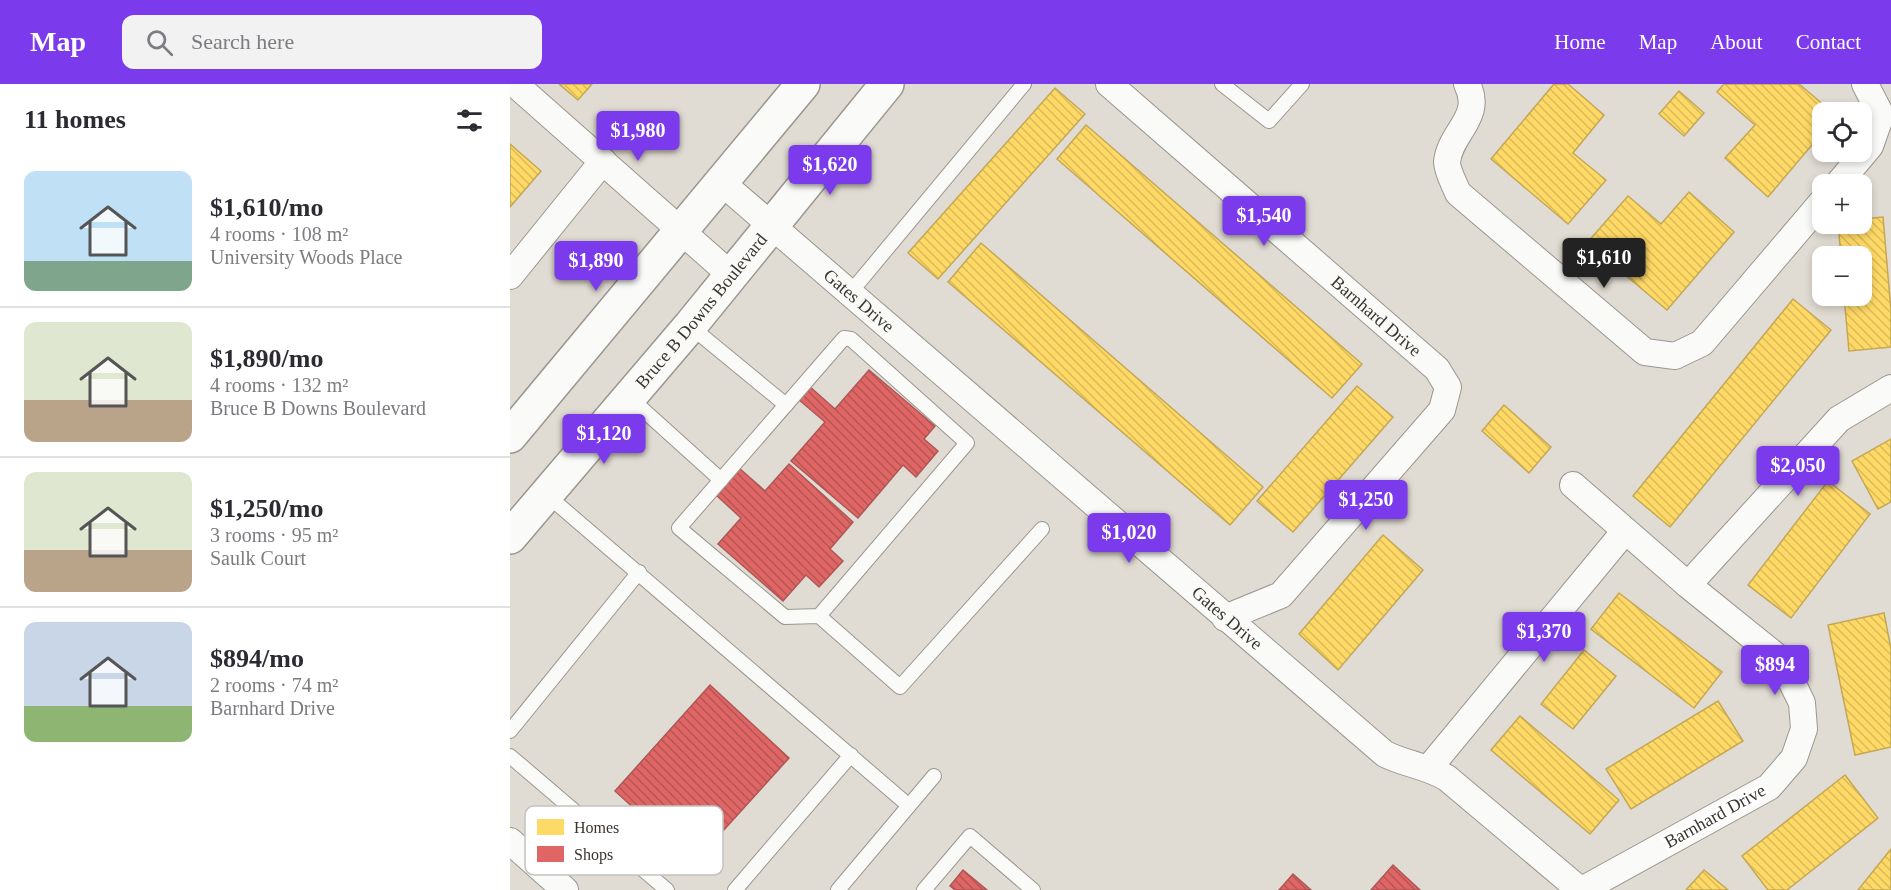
<!DOCTYPE html>
<html lang="en">
<head>
<meta charset="utf-8">
<style>
  :root { --surface:#fff; --page:#f2f2f3; --text:#2b2b33; --muted:#7c7c81; --line:#e1e1e2; --accent:#7c3aed }
  body { margin:0; font-family:Georgia,serif; background:var(--page); color:var(--text); height:100vh; display:flex; flex-direction:column; font-size:22px; white-space:nowrap }
  * { box-sizing:border-box; margin:0 }
  p { font-size:20px; color:var(--muted) }
  .icon { flex:none; width:33px; height:33px; fill:none; stroke:currentColor; stroke-width:2; stroke-linecap:round; stroke-linejoin:round }
  .map { position:relative; flex:1; overflow:hidden }
  .panel { display:flex; flex-direction:column; background:var(--surface); width:510px }
  .panel>* { flex:none }
  .fabs { position:absolute; left:1302px; top:18px; display:grid; gap:12px }
  .fabs a { display:grid; place-items:center; width:60px; height:60px; border-radius:12px; background:var(--surface); box-shadow:0 3px 9px #0003; font-size:30px }
  .price { position:absolute; translate:-50% -51px; padding:0 14px; border-radius:6px; background:var(--accent); color:#fff; font-size:20px; line-height:39px; filter:drop-shadow(0 2px 3px #0008) }
  .price::after { content:''; position:absolute; left:50%; top:36px; width:18px; height:14px; margin-left:-9px; background:inherit; clip-path:polygon(0 0,100% 0,50% 100%) }
  .price.selected { background:#222; color:#fff }
  ul { padding:0; list-style:none }
  li { display:flex; align-items:center; gap:18px; height:150px; padding:0 24px }
  li+li { border-top:2px solid var(--line) }
  li span { display:grid; place-items:center; flex:none; width:168px; height:120px; border-radius:12px; color:#555 }
  li>.icon { margin-inline-start:auto }
  span .icon { width:72px; height:72px; fill:#fffc; stroke-width:1 }
  li b { font-size:26px }
  h2 { display:flex; justify-content:space-between; align-items:center; height:72px; padding:0 24px; font-size:26px }
  header { display:flex; align-items:center; gap:36px; box-sizing:border-box; height:84px; padding:0 30px; background:var(--accent); color:#fff }
  header strong { font-size:28px }
  nav { display:flex; gap:33px; margin-inline-start:auto; font-size:21px }
  .search { width:420px; height:54px; background:var(--page); display:flex; align-items:center; gap:15px; box-sizing:border-box; padding:0 21px; border-radius:12px; color:var(--muted); font-size:22px }
  main { display:flex; flex:1; min-height:0 }
  .map>svg:first-child { display:block }
  .homes { fill:url(#homes-back-hatch); stroke:#c4a856; stroke-width:1.5 }
  .shops { fill:url(#shops-back-hatch); stroke:#ae5756; stroke-width:1.5 }
  .lines { fill:none; stroke-linecap:round; stroke-linejoin:round }
  .lane-casing { stroke:#9a968f; stroke-width:16 }
  .street-casing { stroke:#9a968f; stroke-width:28 }
  .secondary-casing { stroke:#9a968f; stroke-width:36 }
  .lane { stroke:#fafaf8; stroke-width:14 }
  .street { stroke:#fafaf8; stroke-width:26 }
  .secondary { stroke:#fafaf8; stroke-width:33 }
  .labels { text-anchor:middle; stroke-width:6; stroke-linejoin:round; paint-order:stroke }
  .street-label { font-size:18px; fill:#3a352f; stroke:#fff }
  .key { fill:#fff; stroke:#c4c2c1; stroke-width:1.5 }
  .key-label { font-size:16px; fill:#3a352f }
</style>
</head>
<body>
<header>
<strong>Map</strong>
<div class="search"><svg class="icon" aria-label="search" viewBox="0 0 24 24"><circle cx="10" cy="10" r="6"/><path d="M15 15l6 6"/></svg>Search here</div>
<nav><a>Home</a><a>Map</a><a>About</a><a>Contact</a></nav>
</header>
<main>
<section class="panel">
<h2>11 homes<svg class="icon" aria-label="filters" viewBox="0 0 24 24"><path d="M4 7h16M4 17h16"/><circle cx="9" cy="7" r="2"/><circle cx="15" cy="17" r="2"/></svg></h2>
<ul>
<li><span style="background:linear-gradient(#bfe0f5 75%,#7fa58c 0)"><svg class="icon" aria-label="home" viewBox="0 0 24 24"><path d="M3 11l9-7 9 7M6 9v11h12V9"/></svg></span><div><b>$1,610/mo</b><p>4 rooms · 108 m²</p><p>University Woods Place</p></div></li>
<li><span style="background:linear-gradient(#dfe7d0 65%,#b9a48a 0)"><svg class="icon" aria-label="home" viewBox="0 0 24 24"><path d="M3 11l9-7 9 7M6 9v11h12V9"/></svg></span><div><b>$1,890/mo</b><p>4 rooms · 132 m²</p><p>Bruce B Downs Boulevard</p></div></li>
<li><span style="background:linear-gradient(#dfe7d0 65%,#b9a48a 0)"><svg class="icon" aria-label="home" viewBox="0 0 24 24"><path d="M3 11l9-7 9 7M6 9v11h12V9"/></svg></span><div><b>$1,250/mo</b><p>3 rooms · 95 m²</p><p>Saulk Court</p></div></li>
<li><span style="background:linear-gradient(#c9d6e8 70%,#8fb573 0)"><svg class="icon" aria-label="home" viewBox="0 0 24 24"><path d="M3 11l9-7 9 7M6 9v11h12V9"/></svg></span><div><b>$894/mo</b><p>2 rooms · 74 m²</p><p>Barnhard Drive</p></div></li>
</ul>
</section>
<div class="map">
<svg width="1381" height="806" viewBox="0 0 1381 806">
  <defs>
    <pattern id="homes-back-hatch" width="6" height="6" patternUnits="userSpaceOnUse" patternTransform="scale(1.5)"><rect width="6" height="6" fill="#ffd966"/><path d="M-1 5l2 2M0 0l6 6M5-1l2 2" fill="none" stroke="#dbbb59"/></pattern>
    <pattern id="shops-back-hatch" width="6" height="6" patternUnits="userSpaceOnUse" patternTransform="scale(1.5)"><rect width="6" height="6" fill="#e06666"/><path d="M-1 5l2 2M0 0l6 6M5-1l2 2" fill="none" stroke="#b75554"/></pattern>
  </defs>
  <rect width="100%" height="100%" fill="#e1dcd3"/>
  <g class="homes">
    <polygon points="49,0 82,0 68,16"/>
    <polygon points="1044,0 1058,0 1094,31 1063,69 1096,96 1058,140 981,75"/>
    <polygon points="1214,0 1289,0 1322,28 1312,28 1312,49 1258,113 1215,74 1245,41 1207,8"/>
    <polygon points="545,4 575,30 428,195 398,169"/>
    <polygon points="1169,7 1194,29 1174,52 1149,30"/>
    <polygon points="576,41 852,280 822,314 547,75"/>
    <polygon points="0,60 31,87 0,123"/>
    <polygon points="1179,108 1224,148 1157,226 1077,159 1118,112 1151,140"/>
    <polygon points="1373,133 1381,227 1381,263 1339,267 1334,212 1352,212 1352,172 1331,172 1328,140 1352,140 1352,135"/>
    <polygon points="471,159 753,403 720,441 438,198"/>
    <polygon points="1283,215 1321,246 1160,443 1123,412"/>
    <polygon points="847,302 883,333 783,448 747,417"/>
    <polygon points="994,321 1041,363 1019,389 972,347"/>
    <polygon points="1381,355 1381,418 1368,425 1342,377"/>
    <polygon points="1318,397 1360,430 1281,534 1238,501"/>
    <polygon points="873,451 913,486 828,586 789,550"/>
    <polygon points="1109,509 1212,588 1184,624 1081,545"/>
    <polygon points="1374,529 1381,565 1381,663 1345,671 1318,541"/>
    <polygon points="1074,566 1106,592 1063,645 1031,620"/>
    <polygon points="1208,617 1233,657 1121,725 1096,685"/>
    <polygon points="1010,632 1109,716 1080,750 981,666"/>
    <polygon points="1335,691 1368,734 1277,806 1258,806 1232,772"/>
    <polygon points="1381,765 1381,806 1348,806"/>
    <polygon points="1194,786 1218,806 1176,806"/>
  </g>
  <g class="shops">
    <polygon points="359,286 425,342 414,355 428,367 406,393 393,381 348,434 281,377 315,338 288,315 299,302 325,325"/>
    <polygon points="279,380 343,438 320,465 333,477 309,503 296,491 273,517 208,460 231,434 205,410 229,384 255,407"/>
    <polygon points="200,601 279,674 184,779 105,707"/>
    <polygon points="883,781 910,806 861,806"/>
    <polygon points="453,786 477,806 445,806 440,802"/>
    <polygon points="783,790 801,806 769,806"/>
  </g>
  <g class="lines">
    <defs>
      <g id="lane">
        <polyline points="712,0 759,37 792,0"/>
        <polyline points="340,209 514,0"/>
        <polyline points="180,242 276,321"/>
        <polyline points="119,313 211,396"/>
        <polyline points="37,411 398,721"/>
        <polyline points="309,532 457,359 341,255 334,254 169,444 275,533 309,532 390,603 532,445"/>
        <polyline points="0,647 129,488"/>
        <polyline points="0,672 157,806"/>
        <polyline points="225,806 341,671"/>
        <polyline points="328,806 424,692"/>
        <polyline points="414,806 460,752 523,806"/>
      </g>
      <g id="street">
        <polyline points="5,0 221,191"/>
        <path id="s1" d="M599,0L927,285L938,303L932,326L771,511L715,534"/>
        <path d="M957,0C974,33 940,48 937,78C937,87 945,101 948,109L1135,268L1165,272L1192,259L1312,118"/>
        <path id="s2" d="M211,98L875,670C895,680 917,682 937,694L1070,806"/>
        <polyline points="1328,100 1360,62 1371,31 1355,0"/>
        <polyline points="0,192 93,77"/>
        <polyline points="1063,401 1178,501 1271,576 1292,619 1294,645 1284,674 1259,703 1072,806"/>
        <polyline points="1178,501 1329,335 1381,304"/>
        <polyline points="919,684 1115,447"/>
        <polyline points="0,757 55,806"/>
      </g>
      <g id="secondary">
        <polyline points="0,352 293,0"/>
        <path id="s3" d="M0,453L180,242L377,0"/>
      </g>
    </defs>
    <use href="#lane" class="lane-casing"/>
    <use href="#street" class="street-casing"/>
    <use href="#secondary" class="secondary-casing"/>
    <use href="#lane" class="lane"/>
    <use href="#street" class="street"/>
    <use href="#secondary" class="secondary"/>
  </g>
  <g class="labels">
    <g class="street-label">
      <text dy="6" stroke="none"><textPath href="#s2" startOffset="182">Gates Drive</textPath></text>
      <text dy="6" stroke="none"><textPath href="#s3" startOffset="296">Bruce B Downs Boulevard</textPath></text>
      <text dy="6" stroke="none"><textPath href="#s1" startOffset="354">Barnhard Drive</textPath></text>
      <text dy="6" stroke="none"><textPath href="#s2" startOffset="668">Gates Drive</textPath></text>
      <text transform="translate(1205 732) rotate(-29)" y="6">Barnhard Drive</text>
    </g>
  </g>
  <rect x="15" y="722" width="198" height="69" rx="9" class="key"/>
  <rect x="27" y="735" width="27" height="16" fill="#ffd966"/>
  <rect x="27" y="762" width="27" height="16" fill="#e06666"/>
  <g class="key-label">
    <text x="64" y="749">Homes</text>
    <text x="64" y="776">Shops</text>
  </g>
</svg>
<div class="fabs">
<a><svg class="icon" aria-label="locate" viewBox="0 0 24 24"><circle cx="12" cy="12" r="6"/><path d="M12 2v4M12 18v4M2 12h4M18 12h4"/></svg></a>
<a>+</a>
<a>−</a>
</div>
<b class="price" style="left:128px;top:78px">$1,980</b>
<b class="price" style="left:320px;top:112px">$1,620</b>
<b class="price" style="left:754px;top:163px">$1,540</b>
<b class="price selected" style="left:1094px;top:205px">$1,610</b>
<b class="price" style="left:86px;top:208px">$1,890</b>
<b class="price" style="left:94px;top:381px">$1,120</b>
<b class="price" style="left:1288px;top:413px">$2,050</b>
<b class="price" style="left:856px;top:447px">$1,250</b>
<b class="price" style="left:619px;top:480px">$1,020</b>
<b class="price" style="left:1034px;top:579px">$1,370</b>
<b class="price" style="left:1265px;top:612px">$894</b>
</div>
</main>
</body>
</html>
